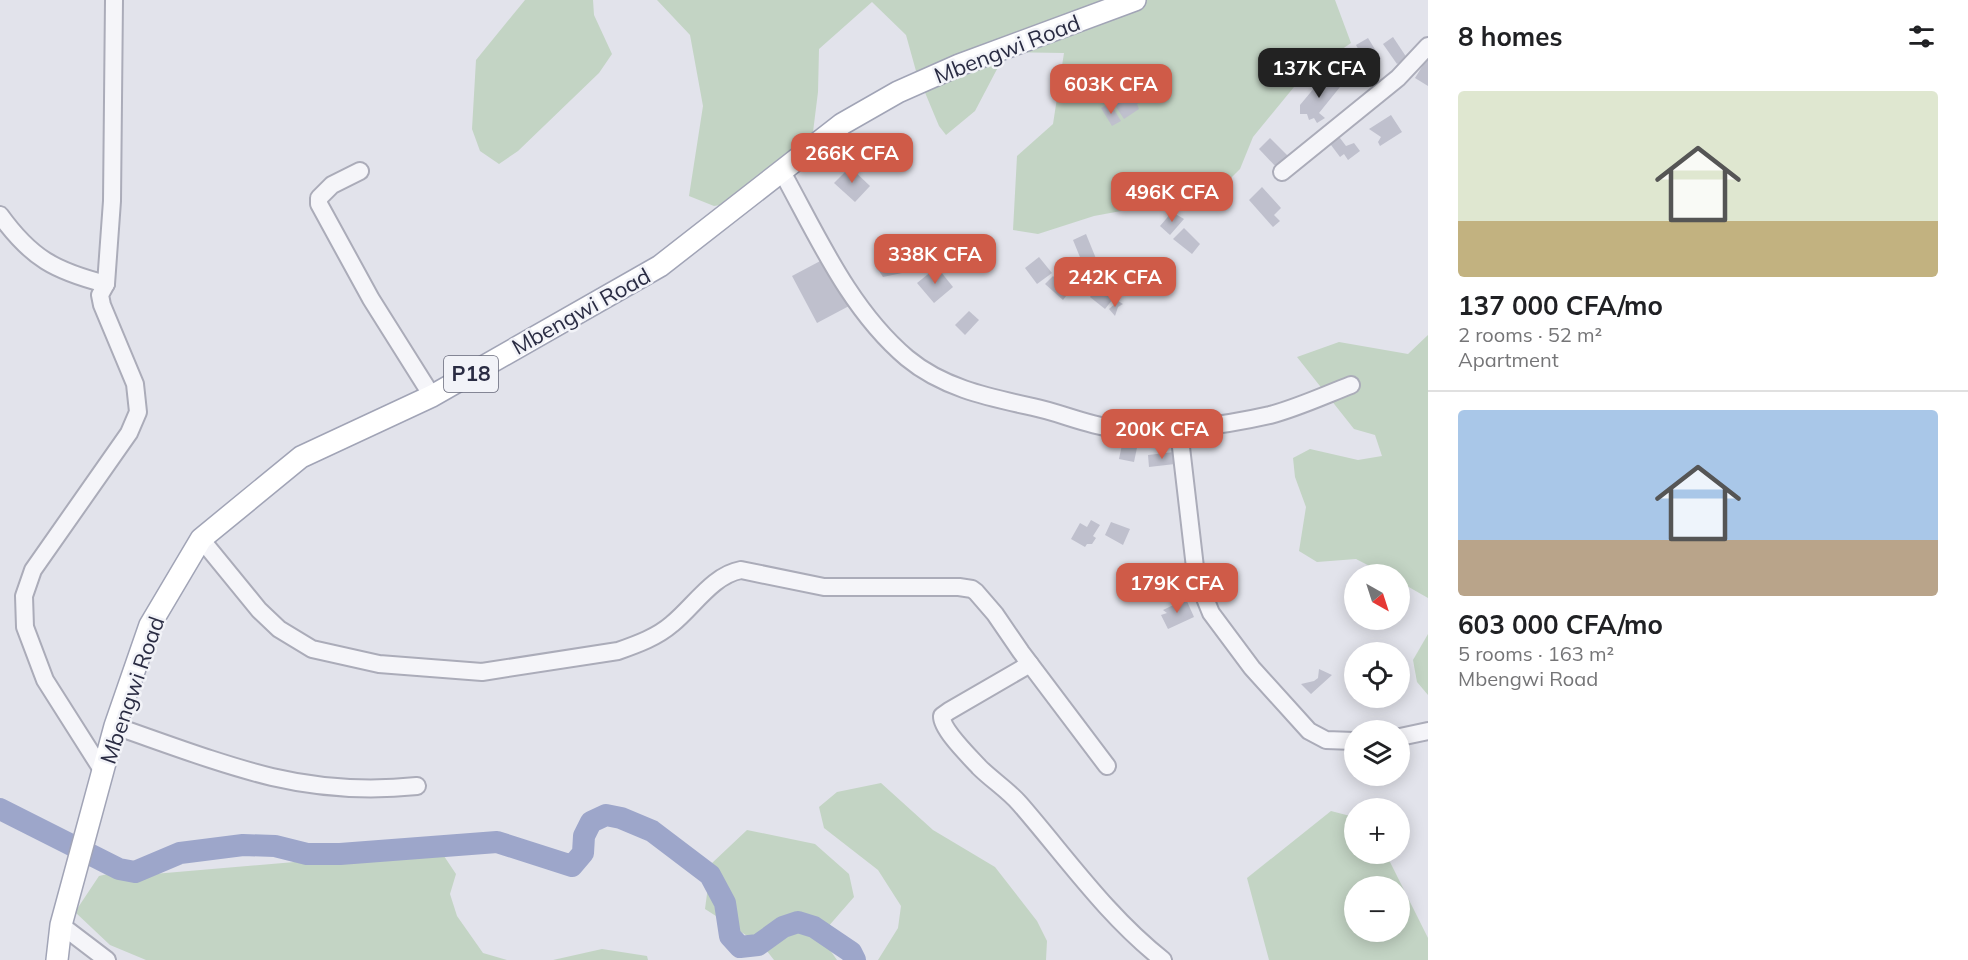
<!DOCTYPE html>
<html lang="en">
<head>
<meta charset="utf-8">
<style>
  :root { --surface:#fff; --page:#f2f2f2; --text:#202124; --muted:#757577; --line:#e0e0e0; --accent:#cf5b48 }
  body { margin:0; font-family:Mulish,sans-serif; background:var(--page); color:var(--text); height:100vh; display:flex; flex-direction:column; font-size:22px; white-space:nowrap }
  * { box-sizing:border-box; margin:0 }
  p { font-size:20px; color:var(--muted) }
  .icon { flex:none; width:33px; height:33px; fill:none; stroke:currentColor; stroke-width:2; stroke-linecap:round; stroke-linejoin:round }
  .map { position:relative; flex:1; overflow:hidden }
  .panel { display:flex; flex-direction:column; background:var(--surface); width:540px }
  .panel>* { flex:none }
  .needle { width:39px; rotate:141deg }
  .fabs { position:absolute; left:1344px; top:564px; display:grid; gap:12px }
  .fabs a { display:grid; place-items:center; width:66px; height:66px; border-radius:50%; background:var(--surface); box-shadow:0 3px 15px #0003; font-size:30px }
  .price { position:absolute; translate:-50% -51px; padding:0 14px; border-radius:12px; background:var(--accent); color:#fff; font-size:20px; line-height:39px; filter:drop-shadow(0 2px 3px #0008) }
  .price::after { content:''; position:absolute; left:50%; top:36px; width:18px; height:14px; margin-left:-9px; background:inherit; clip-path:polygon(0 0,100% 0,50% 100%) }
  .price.on { background:#222; color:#fff }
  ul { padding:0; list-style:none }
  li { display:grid; align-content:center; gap:12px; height:318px; padding:0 30px }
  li+li { border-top:2px solid var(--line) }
  li span { display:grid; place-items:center; height:186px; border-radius:6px; color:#555 }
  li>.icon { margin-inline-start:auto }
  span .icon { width:108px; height:108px; fill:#fffc; stroke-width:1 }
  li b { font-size:26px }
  h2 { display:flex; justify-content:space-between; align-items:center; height:72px; padding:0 30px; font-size:26px }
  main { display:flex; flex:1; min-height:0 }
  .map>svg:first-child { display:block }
  .green { fill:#c3d4c4; fill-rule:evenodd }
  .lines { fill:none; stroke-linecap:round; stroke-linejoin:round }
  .river { stroke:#9da6ca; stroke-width:22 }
  .building { fill:#bfc0cd }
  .minor-casing { stroke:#abacb9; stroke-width:20 }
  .major-casing { stroke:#a1a4b6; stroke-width:24 }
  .minor { stroke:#f5f5f9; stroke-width:16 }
  .major { stroke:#fff; stroke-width:21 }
  .labels { text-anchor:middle; stroke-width:5; stroke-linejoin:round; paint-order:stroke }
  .shield { fill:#f2f3f8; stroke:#666879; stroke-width:1.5 }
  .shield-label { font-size:21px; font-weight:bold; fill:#2a2c43 }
  .street-label { font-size:22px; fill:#2a2c43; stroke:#f2f3f8 }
</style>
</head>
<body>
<main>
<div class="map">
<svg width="1428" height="960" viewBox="0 0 1428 960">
  <rect width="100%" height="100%" fill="#e2e3eb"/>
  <g class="green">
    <polygon points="525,0 593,0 594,15 612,54 599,73 518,151 499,164 480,151 472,129 476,60"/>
    <polygon points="657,0 1335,0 1351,43 1303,76 1253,137 1240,169 1223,186 1176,191 1132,209 1094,216 1038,234 1013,230 1017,156 1053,124 1064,53 1006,52 975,111 946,135 939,126 916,71 906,35 872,2 819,49 818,92 813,132 786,180 748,201 714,206 689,196 703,106 690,35"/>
    <polygon points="1428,335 1428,598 1400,582 1400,574 1385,574 1356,559 1317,562 1299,551 1306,507 1295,477 1293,458 1310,449 1358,460 1382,456 1375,435 1354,429 1297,357 1339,342 1408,354"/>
    <polygon points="1428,634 1428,695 1417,682 1413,660"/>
    <polygon points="881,783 933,830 995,867 1037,921 1047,941 1046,960 878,960 898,928 901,906 878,870 824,828 819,807 837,792"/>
    <path d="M1331,811L1354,817V854H1386L1428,938V960H1269L1247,878ZM1400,886V932H1354V886Z"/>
    <polygon points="747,830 815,844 849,874 854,897 820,936 837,960 774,960 763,946 705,909 711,864"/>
    <polygon points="399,853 444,856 456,874 450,894 457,916 483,953 507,960 146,960 110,945 75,912 99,876 121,871 142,875"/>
    <polygon points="602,949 647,956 648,960 553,960"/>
  </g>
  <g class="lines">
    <polyline class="river" points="0,809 119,869 135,872 180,853 243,845 275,846 307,854 340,854 497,842 572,866 583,853 584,836 591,822 606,815 621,818 652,831 710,875 725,903 730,936 740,947 758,945 783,927 798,922 814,927 851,952 855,960"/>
  </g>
  <g class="building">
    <polygon points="1393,37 1407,58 1397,64 1383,44"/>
    <polygon points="1368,38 1381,59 1368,66 1356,45"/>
    <polygon points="1347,53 1361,70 1351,78 1337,61"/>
    <polygon points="1428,57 1428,86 1415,78"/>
    <polygon points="1325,75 1340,87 1319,113 1325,118 1317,123 1314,118 1309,120 1307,114 1300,114 1300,105"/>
    <polygon points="1125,87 1133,98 1141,93 1145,99 1137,104 1139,109 1124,119 1110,98"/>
    <polygon points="1110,103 1121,121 1112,126 1101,108"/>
    <polygon points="1391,115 1402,132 1380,146 1378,142 1381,137 1369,129"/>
    <polygon points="1337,134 1346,146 1354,143 1360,151 1348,160 1344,154 1340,157 1328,141"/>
    <polygon points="1270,138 1289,157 1277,168 1259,149"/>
    <polygon points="857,164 863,168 860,172 854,168"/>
    <polygon points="850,167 870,186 855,202 834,183"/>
    <polygon points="1262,187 1281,208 1274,215 1280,221 1273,227 1249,200"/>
    <polygon points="1172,212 1184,219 1170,235 1160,226"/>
    <polygon points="1184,228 1200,244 1192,254 1173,239"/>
    <polygon points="1086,234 1097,261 1084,267 1073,240"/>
    <polygon points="949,243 955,256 923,272 917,258"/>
    <polygon points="897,246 902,273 883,277 875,265 874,251"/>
    <polygon points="1039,257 1052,273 1037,284 1025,268"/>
    <polygon points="824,259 849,306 817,323 792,276"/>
    <polygon points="937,267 953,287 934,303 917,283"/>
    <polygon points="1053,276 1070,291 1063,300 1045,284"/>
    <polygon points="1101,282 1117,294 1105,309 1090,297"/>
    <polygon points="1118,301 1123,304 1118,307 1115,316 1109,309"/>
    <polygon points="969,311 979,320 965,335 955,325"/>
    <rect x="1145" y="435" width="15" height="10"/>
    <polygon points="1123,440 1138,443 1134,462 1119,459"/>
    <polygon points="1174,452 1175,464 1149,467 1148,455"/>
    <polygon points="1091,520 1100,525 1093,536 1096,538 1092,544 1087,544 1085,547 1071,539 1080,523 1087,527"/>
    <polygon points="1111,522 1130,529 1123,545 1105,535"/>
    <polygon points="1186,599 1194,617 1168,629 1161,615 1167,613 1163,610"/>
    <polygon points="1319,669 1332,675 1311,694 1301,684 1314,681 1318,678"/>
  </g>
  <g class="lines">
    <defs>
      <g id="minor">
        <path d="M781,170C817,235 849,309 907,358C943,388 988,397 1033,407C1058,412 1087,425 1112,428C1161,434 1222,426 1270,415C1297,408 1325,395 1351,385"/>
        <polyline points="360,171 332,185 319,198 319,204 371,299 432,396"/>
        <polyline points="1282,172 1398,78 1428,46"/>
        <path d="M0,215C31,258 55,271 106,284"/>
        <polyline points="1179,430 1196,576 1211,613 1252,668 1309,731 1326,740 1354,741"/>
        <path d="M201,539L259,610L279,629L312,649L379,664L482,672L618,651C638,644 657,637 672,624C694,606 713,575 741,570L824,587H959L972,589L976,592L995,614L1021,652L1107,766"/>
        <path d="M1030,664L949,711L942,716C941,729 970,757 979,767C992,780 1008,790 1020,804C1066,857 1107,916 1163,960"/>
        <path d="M115,726C167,744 219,764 272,777C319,788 369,791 417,786"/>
        <polyline points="1400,737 1428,731"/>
        <polyline points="104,773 45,680 25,627 24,596 33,570 129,433 138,412 135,384 102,305 100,295 106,284 112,201 114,0"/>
        <polyline points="61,925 107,960"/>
      </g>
      <polyline id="major" points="57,960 61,925 115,726 150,625 201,539 301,457 432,396 660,266 842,124 898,92 959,65 1135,0"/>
    </defs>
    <use href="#minor" class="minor-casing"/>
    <use href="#major" class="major-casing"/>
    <use href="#minor" class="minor"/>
    <use href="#major" class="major"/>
  </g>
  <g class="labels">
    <rect class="shield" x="444" y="356" width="54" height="36" rx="4.5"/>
    <g class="shield-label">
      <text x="471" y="381">P18</text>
    </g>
    <g class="street-label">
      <text transform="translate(1007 49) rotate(-21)" y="8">Mbengwi Road</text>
      <text transform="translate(581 311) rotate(-29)" y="8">Mbengwi Road</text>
      <text transform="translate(132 690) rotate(-71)" y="8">Mbengwi Road</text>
    </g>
  </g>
</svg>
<div class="fabs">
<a><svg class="needle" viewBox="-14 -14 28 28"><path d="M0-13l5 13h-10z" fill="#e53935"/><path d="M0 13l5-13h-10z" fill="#757577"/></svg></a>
<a><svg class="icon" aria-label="locate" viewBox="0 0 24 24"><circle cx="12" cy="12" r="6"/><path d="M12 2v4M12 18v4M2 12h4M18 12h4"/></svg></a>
<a><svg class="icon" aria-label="layers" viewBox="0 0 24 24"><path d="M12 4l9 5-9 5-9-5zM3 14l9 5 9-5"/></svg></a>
<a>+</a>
<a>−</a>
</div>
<b class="price on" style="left:1319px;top:99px">137K CFA</b>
<b class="price" style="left:1111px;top:115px">603K CFA</b>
<b class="price" style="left:852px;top:184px">266K CFA</b>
<b class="price" style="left:1172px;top:223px">496K CFA</b>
<b class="price" style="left:935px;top:285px">338K CFA</b>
<b class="price" style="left:1115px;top:308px">242K CFA</b>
<b class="price" style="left:1162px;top:460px">200K CFA</b>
<b class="price" style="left:1177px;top:614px">179K CFA</b>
</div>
<section class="panel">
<h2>8 homes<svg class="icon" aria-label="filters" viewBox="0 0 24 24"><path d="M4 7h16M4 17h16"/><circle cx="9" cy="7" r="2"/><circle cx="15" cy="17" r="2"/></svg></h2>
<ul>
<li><span style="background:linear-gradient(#dfe7d0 70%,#c2b280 0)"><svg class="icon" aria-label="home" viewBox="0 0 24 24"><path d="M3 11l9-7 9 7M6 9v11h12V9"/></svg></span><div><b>137 000 CFA/mo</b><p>2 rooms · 52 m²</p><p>Apartment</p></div></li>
<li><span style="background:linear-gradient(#a9c7e8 70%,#b9a48a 0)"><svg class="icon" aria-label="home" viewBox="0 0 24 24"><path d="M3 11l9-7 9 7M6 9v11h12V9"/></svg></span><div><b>603 000 CFA/mo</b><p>5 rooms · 163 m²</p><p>Mbengwi Road</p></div></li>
</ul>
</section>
</main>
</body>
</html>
